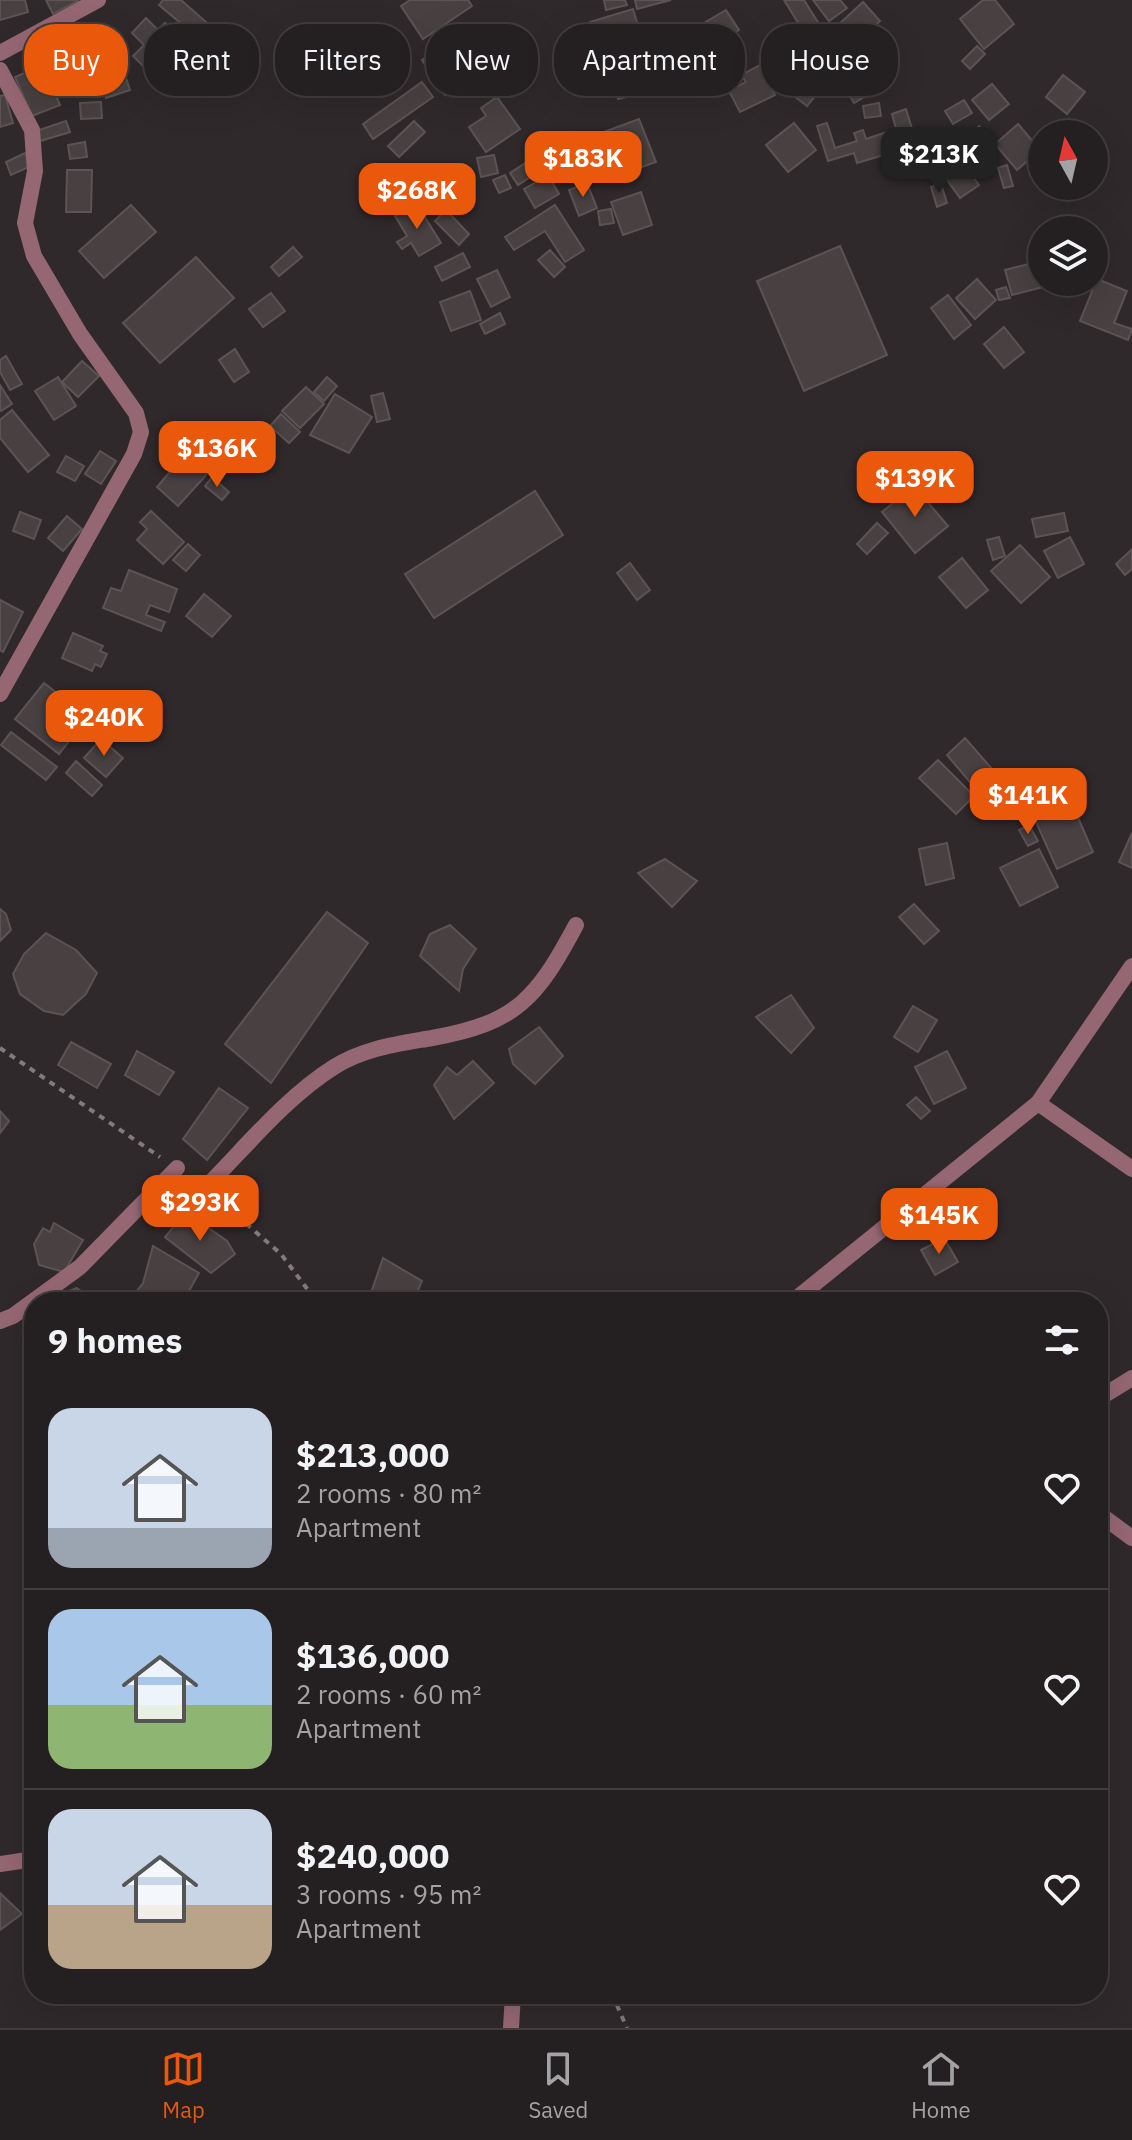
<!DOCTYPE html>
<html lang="en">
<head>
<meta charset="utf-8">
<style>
  :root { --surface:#241f20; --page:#302c2d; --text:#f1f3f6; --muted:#a3a2a5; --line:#413d3e; --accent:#ea580c }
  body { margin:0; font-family:"IBM Plex Sans",sans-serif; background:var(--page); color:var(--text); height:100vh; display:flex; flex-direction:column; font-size:30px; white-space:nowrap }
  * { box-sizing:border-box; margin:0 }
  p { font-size:26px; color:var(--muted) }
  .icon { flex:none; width:44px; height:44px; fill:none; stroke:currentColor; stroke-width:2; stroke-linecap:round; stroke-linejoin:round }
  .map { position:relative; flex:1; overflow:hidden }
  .sheet { position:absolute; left:24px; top:1292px; width:1084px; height:712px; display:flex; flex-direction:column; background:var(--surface); border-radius:32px; box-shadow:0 8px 32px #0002,0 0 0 2px var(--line) }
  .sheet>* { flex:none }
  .hud { position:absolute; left:24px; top:24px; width:1084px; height:72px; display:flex; gap:16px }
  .needle { width:52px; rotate:352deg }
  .controls { position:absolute; left:1028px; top:120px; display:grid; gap:16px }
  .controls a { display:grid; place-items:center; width:80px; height:80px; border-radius:50%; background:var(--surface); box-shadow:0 8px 32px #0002,0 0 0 2px var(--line); font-size:40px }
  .price { position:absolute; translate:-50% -68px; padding:0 18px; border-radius:16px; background:var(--accent); color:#fff; font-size:26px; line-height:52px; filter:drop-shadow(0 2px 4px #0008) }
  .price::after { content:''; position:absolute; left:50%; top:48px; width:24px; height:18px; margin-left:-12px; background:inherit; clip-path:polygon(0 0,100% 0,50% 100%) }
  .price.active { background:#222; color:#fff }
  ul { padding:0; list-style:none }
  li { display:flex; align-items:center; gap:24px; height:200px; padding:0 24px }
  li+li { border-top:2px solid var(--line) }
  li span { display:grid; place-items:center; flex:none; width:224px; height:160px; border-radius:24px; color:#555 }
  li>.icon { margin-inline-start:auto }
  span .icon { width:96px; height:96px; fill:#fffc; stroke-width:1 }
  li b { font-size:34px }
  h2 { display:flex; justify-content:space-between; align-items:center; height:96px; padding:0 24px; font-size:34px }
  .pill { padding:0 28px; border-radius:32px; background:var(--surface); box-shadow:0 8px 32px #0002,0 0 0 2px var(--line); font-size:28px; line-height:72px }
  .pill.active { background:var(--accent); color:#fff }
  .dock { display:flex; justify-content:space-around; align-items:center; height:112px; border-top:2px solid var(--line); background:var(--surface); font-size:22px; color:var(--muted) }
  .dock a { display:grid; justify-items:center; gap:4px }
  .dock .active { color:var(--accent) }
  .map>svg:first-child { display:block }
  .building { fill:#484041; stroke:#5b5355; stroke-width:2 }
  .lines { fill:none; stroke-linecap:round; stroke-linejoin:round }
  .path { stroke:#827b7d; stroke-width:4; stroke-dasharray:6 6; stroke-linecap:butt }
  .street { stroke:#956773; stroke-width:16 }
</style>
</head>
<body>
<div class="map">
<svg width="1132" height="2028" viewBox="0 0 1132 2028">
  <rect width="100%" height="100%" fill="#30292b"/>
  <g class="building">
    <polygon points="0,0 25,0 28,12 0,20"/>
    <polygon points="46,0 78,0 78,1 53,14"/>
    <polygon points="163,0 181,0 213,28 202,41 159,5"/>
    <polygon points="410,0 468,0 472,6 423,39 401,6"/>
    <polygon points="604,0 625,0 627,5 606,10"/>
    <polygon points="635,0 671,0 637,9"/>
    <polygon points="784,0 804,0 826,35 811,44"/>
    <polygon points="813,0 840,0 847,8 829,21"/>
    <polygon points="983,0 995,0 1014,24 984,49 960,19"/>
    <polygon points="863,2 880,21 855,45 837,26"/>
    <polygon points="633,9 639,29 596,42 590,22"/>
    <polygon points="726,10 739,30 714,45 702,24"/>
    <polygon points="146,18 158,30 165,23 181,38 148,71 133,56 144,45 132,33"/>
    <polygon points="665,25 689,61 658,80 635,44"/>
    <polygon points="491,31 508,57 486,70 469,44"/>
    <polygon points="632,37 647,92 618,99 604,44"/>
    <polygon points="387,44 408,69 378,95 356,70"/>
    <polygon points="442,46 466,81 445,95 422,60"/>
    <polygon points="977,46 985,54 970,69 962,61"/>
    <polygon points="869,55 886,84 854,103 837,73"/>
    <polygon points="808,63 829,79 807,106 786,90"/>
    <polygon points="43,65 60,105 32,116 15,77"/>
    <polygon points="760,65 775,95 740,112 729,91 746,82 741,75"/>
    <polygon points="92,66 94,86 65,89 63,69"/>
    <polygon points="1063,75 1085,92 1067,114 1046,97"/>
    <polygon points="126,78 130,90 106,98 103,86"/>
    <polygon points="422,82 433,97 373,139 363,124"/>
    <polygon points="992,84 1009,104 989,120 972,100"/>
    <polygon points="5,95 13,123 0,127 0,96"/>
    <polygon points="497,97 520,129 486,152 469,127 486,116 481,108"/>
    <polygon points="964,100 972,113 953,124 945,111"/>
    <polygon points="101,102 102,118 81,119 80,103"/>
    <polygon points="879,103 881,116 865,118 863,106"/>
    <polygon points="906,109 917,145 857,163 854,153 828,161 817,126 827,123 835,148 857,141 854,133 863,130 866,139 896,129 892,114"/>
    <polygon points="639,119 656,162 631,171 620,143 593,154 587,138"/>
    <polygon points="66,121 70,132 37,142 33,132"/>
    <polygon points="414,121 425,132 399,157 388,146"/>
    <polygon points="794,123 816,150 788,172 766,145"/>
    <polygon points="1018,124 1040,150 1017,170 995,144"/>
    <polygon points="979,126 989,136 976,149 966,140"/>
    <polygon points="85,142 87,157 70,159 68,145"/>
    <polygon points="25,153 31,166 11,175 6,162"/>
    <polygon points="955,153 979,185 960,198 937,166"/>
    <polygon points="494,155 498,173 481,177 477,158"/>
    <polygon points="536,156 544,168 518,185 510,173"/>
    <polygon points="1007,165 1013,186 1004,188 998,168"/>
    <polygon points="67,170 92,170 91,212 66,212"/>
    <polygon points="505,175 511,188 499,193 493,180"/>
    <polygon points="548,175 559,194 535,208 524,189"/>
    <polygon points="587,183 597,208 579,216 569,190"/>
    <polygon points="941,184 947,203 937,207 931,187"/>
    <polygon points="641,192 652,225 623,235 611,202"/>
    <polygon points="416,203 441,243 419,256 411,243 402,249 397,242 407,236 395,216"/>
    <polygon points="131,205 156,232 104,278 79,251"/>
    <polygon points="555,205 584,250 565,262 545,231 514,250 505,237"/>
    <polygon points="611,209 614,223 600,225 598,211"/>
    <polygon points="446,210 469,234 459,245 435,221"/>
    <polygon points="840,246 887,355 804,391 757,281"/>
    <polygon points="293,247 302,257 279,276 271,267"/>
    <polygon points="550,250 565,267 554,277 538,260"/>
    <polygon points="463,253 470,267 442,281 435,267"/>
    <polygon points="196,257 234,298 160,363 123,323"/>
    <polygon points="1036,262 1043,287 1012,295 1005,270"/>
    <polygon points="497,270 510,297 491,307 477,279"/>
    <polygon points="977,279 996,300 975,319 956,298"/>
    <polygon points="1097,279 1127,291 1114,323 1132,329 1128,340 1080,321"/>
    <polygon points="1006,287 1010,298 999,300 996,290"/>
    <polygon points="470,291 481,320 451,331 440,302"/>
    <polygon points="271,293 285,311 263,327 249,309"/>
    <polygon points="948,295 971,325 954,339 931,308"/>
    <polygon points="500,313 505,324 485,334 480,324"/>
    <polygon points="1004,327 1024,352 1004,368 984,344"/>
    <polygon points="235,349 249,372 234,382 219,360"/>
    <polygon points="6,356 22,384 10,390 0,372 0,360"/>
    <polygon points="82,361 99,376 78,397 62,382"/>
    <polygon points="58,377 76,406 54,420 35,391"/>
    <polygon points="327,377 337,386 324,401 314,392"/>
    <polygon points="0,385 12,404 1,411 0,410"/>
    <polygon points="306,387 324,404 300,428 282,411"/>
    <polygon points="383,393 390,419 377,422 371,396"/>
    <polygon points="335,394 372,417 349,453 310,435"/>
    <polygon points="12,410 49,455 28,472 0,438 0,420"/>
    <polygon points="281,414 300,432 289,443 270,426"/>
    <polygon points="100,451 116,461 101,484 85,474"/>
    <polygon points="187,452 209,472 178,506 157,487"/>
    <polygon points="66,456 84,466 75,481 57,472"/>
    <polygon points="212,477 229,492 222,500 205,486"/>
    <polygon points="914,486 948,526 915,553 882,512"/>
    <polygon points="535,491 563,535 434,618 405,574"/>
    <polygon points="151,511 184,542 163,564 137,540 147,529 140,522"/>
    <polygon points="20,512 41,520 34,539 13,531"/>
    <polygon points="1064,513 1068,531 1036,537 1032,519"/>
    <polygon points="67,516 82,529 63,551 48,538"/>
    <polygon points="877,523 888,533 867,554 857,544"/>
    <polygon points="999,537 1005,556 993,560 987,540"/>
    <polygon points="1070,537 1084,564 1058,578 1044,551"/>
    <polygon points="188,544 200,555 186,571 173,560"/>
    <polygon points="1020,545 1050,577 1021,603 991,571"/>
    <polygon points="1132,549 1132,569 1125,575 1116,564"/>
    <polygon points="962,558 988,590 966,608 939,577"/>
    <polygon points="630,563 650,590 637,600 617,573"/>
    <polygon points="129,570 177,589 169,612 150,605 146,615 165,622 161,631 103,608 111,588 121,591"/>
    <polygon points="204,594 231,616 212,637 186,616"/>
    <polygon points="0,600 23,612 3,652 0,650"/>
    <polygon points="73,633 103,646 100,651 107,654 101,667 95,664 92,671 62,658"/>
    <polygon points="44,683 88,717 59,754 15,719"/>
    <polygon points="11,732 57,767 46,780 1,745"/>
    <polygon points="965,738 999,777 980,794 947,755"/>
    <polygon points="101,739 123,758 106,777 84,758"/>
    <polygon points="938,760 974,796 956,814 919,778"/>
    <polygon points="76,761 102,785 92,796 66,773"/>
    <polygon points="1069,797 1093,852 1057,869 1032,813"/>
    <polygon points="1029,825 1038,841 1028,846 1019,830"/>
    <polygon points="1132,833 1132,868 1119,862"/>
    <polygon points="947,843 954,878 926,885 919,849"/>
    <polygon points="1039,849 1058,887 1020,906 1000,868"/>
    <polygon points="665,859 697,881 672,907 638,873"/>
    <polygon points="914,904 939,931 924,944 899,917"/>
    <polygon points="0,909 6,914 11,930 0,941"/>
    <polygon points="327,912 368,943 271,1083 225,1044"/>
    <polygon points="450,925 476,949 463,969 459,991 420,956 430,934"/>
    <polygon points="46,933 76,950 97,973 86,994 63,1015 44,1011 20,994 13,974 24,954"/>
    <polygon points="791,995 814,1028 791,1053 756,1017"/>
    <polygon points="913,1006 937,1020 918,1052 894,1037"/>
    <polygon points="539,1027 563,1056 535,1084 513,1064 509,1049"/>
    <polygon points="71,1042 111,1064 97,1088 58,1065"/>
    <polygon points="137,1051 174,1072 159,1095 125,1075"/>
    <polygon points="947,1051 966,1088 934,1104 915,1067"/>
    <polygon points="473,1061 494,1083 454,1119 434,1085 447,1067 457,1075"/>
    <polygon points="219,1088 248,1108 207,1160 183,1139"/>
    <polygon points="916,1097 930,1111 921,1119 907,1105"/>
    <polygon points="0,1111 9,1121 0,1133"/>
    <polygon points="186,1212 227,1241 235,1254 211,1273 165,1237"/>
    <polygon points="54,1223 83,1240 64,1272 39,1265 34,1244 43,1228 50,1232"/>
    <polygon points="944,1238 958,1262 935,1275 921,1250"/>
    <polygon points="153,1246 199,1273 183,1302 152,1302 136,1292 143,1283"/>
    <polygon points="383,1258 422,1281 413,1302 392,1302 372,1290"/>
    <polygon points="77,1288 95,1302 56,1302 57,1296"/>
    <polygon points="0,1893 22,1914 0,1930"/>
  </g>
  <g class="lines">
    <g class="path">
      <polyline points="0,1048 160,1157"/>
      <polyline points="219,1200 281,1254 317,1302"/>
      <polyline points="612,1994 627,2028"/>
    </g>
    <g class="street">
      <polyline points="0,53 98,0"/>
      <polyline points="0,70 32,130 35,171 25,223 34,256 80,334 136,413 141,432 134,454 0,694"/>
      <polyline points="1038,1103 1132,1169"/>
      <path d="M205,1188C245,1148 285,1098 334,1067C364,1048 398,1044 432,1038C517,1023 537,998 576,925"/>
      <polyline points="792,1302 1038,1103 1132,966"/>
      <polyline points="0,1321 13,1316 80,1267 177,1168"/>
      <polyline points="1098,1399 1132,1378"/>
      <polyline points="1098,1513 1132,1538"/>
      <polyline points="0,1864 34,1859"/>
      <polyline points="511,2028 513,1994"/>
    </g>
  </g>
</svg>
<div class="controls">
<a><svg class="needle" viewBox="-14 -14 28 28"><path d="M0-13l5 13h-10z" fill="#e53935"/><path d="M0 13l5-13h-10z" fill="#a3a2a5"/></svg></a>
<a><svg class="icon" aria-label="layers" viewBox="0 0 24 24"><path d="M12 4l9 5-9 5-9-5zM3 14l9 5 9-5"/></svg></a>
</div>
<b class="price active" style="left:939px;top:195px">$213K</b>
<b class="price" style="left:583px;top:199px">$183K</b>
<b class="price" style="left:417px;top:231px">$268K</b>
<b class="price" style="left:217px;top:489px">$136K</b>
<b class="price" style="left:915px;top:519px">$139K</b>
<b class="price" style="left:104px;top:758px">$240K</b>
<b class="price" style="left:1028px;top:836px">$141K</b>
<b class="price" style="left:200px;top:1243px">$293K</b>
<b class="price" style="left:939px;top:1256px">$145K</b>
<div class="hud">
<a class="pill active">Buy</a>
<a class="pill">Rent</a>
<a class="pill">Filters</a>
<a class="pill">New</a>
<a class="pill">Apartment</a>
<a class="pill">House</a>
</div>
<section class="sheet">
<h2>9 homes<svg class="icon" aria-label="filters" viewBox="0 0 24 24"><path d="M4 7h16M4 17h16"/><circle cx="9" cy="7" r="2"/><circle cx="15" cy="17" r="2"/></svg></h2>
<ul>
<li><span style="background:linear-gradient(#c9d6e8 75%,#9aa5b1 0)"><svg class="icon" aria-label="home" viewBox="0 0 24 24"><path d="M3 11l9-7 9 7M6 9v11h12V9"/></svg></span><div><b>$213,000</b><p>2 rooms · 80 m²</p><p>Apartment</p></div><svg class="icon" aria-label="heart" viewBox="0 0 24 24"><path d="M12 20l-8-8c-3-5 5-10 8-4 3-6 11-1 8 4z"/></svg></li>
<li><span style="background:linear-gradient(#a9c7e8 60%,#8fb573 0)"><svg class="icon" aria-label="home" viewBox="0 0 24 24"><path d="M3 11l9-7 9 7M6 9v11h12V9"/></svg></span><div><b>$136,000</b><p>2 rooms · 60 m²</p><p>Apartment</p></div><svg class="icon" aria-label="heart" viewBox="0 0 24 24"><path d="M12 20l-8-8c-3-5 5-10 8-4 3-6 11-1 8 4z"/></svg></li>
<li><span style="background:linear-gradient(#c9d6e8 60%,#b9a48a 0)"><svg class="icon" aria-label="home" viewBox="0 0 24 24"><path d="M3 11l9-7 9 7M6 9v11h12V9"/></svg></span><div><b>$240,000</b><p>3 rooms · 95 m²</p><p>Apartment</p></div><svg class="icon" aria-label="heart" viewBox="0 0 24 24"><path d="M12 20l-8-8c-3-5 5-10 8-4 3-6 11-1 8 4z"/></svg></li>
</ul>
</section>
</div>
<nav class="dock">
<a class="active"><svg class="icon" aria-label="map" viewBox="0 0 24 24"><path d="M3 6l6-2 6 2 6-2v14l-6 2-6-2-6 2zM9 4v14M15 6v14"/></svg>Map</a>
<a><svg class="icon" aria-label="saved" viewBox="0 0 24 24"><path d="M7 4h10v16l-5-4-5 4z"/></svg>Saved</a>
<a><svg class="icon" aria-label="home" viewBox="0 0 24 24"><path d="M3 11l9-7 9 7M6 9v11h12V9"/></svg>Home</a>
</nav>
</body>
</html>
